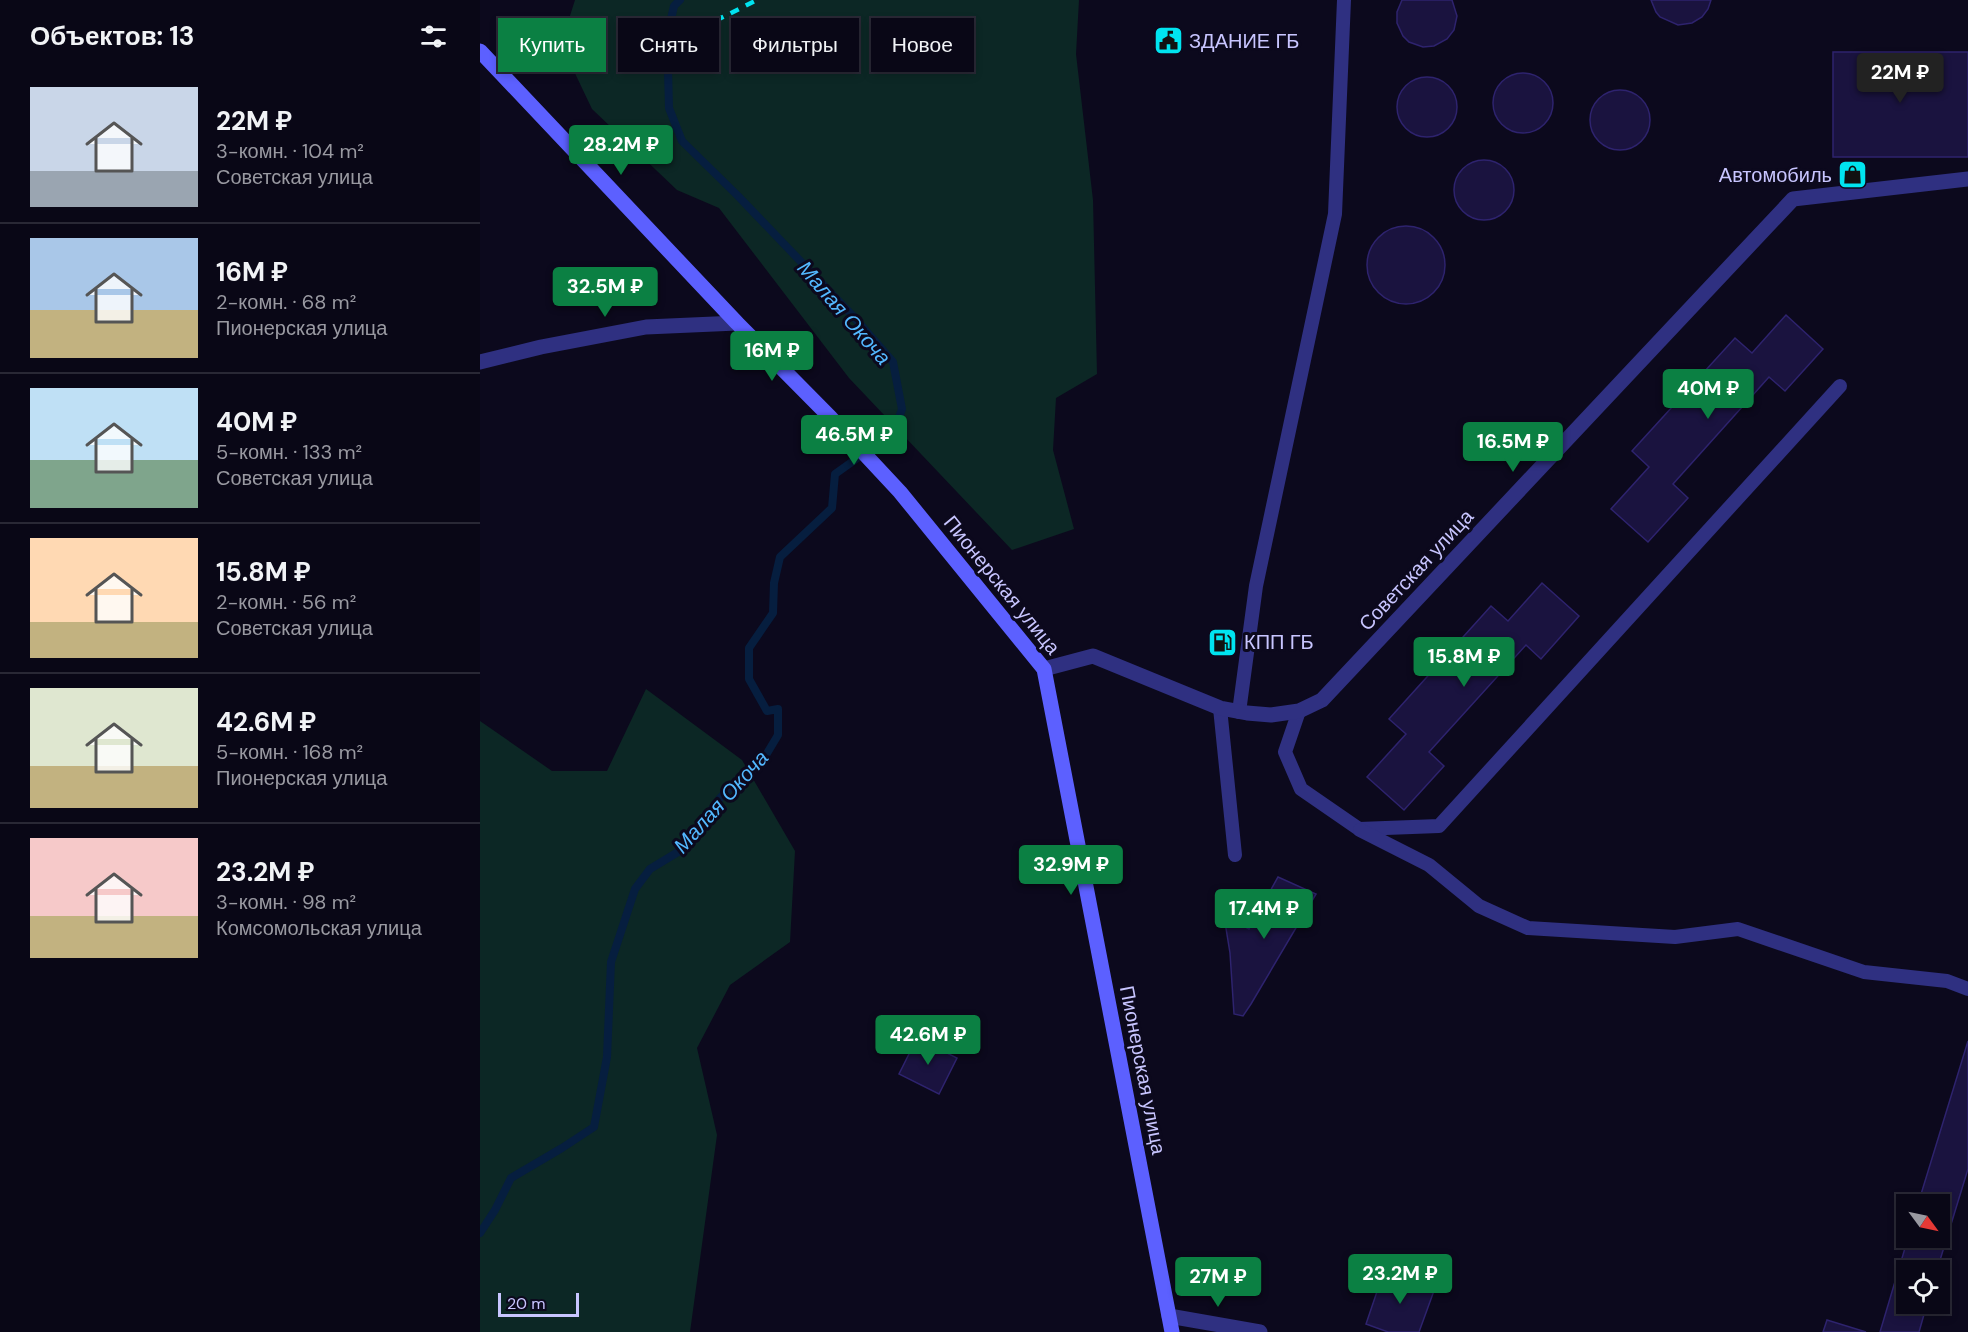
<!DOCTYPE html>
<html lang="ru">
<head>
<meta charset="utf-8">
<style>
  :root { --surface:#090716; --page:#12101f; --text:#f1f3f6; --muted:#9999a1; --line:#292835; --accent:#0b8043 }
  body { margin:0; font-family:"DM Sans",sans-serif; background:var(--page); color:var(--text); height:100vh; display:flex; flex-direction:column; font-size:22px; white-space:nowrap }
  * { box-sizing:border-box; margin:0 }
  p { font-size:20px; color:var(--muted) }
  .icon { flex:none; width:33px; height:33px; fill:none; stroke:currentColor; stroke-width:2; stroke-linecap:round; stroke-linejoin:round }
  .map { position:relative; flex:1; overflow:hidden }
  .side { display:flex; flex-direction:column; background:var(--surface); width:480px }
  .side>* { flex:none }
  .top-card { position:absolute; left:18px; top:18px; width:570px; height:54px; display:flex; gap:12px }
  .needle { width:39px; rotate:123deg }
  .fabs { position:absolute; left:1416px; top:1194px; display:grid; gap:12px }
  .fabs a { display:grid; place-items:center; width:54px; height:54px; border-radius:0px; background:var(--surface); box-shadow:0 3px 9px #0003,0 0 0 2px var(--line); font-size:30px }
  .scale { position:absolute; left:18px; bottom:15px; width:81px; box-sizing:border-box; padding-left:6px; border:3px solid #c8c5ff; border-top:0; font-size:16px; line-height:21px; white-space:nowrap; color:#c8c5ff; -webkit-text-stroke:4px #0c091d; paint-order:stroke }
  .price { position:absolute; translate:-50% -51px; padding:0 14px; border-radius:6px; background:var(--accent); color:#fff; font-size:20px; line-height:39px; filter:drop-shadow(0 2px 3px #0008) }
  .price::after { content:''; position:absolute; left:50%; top:36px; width:18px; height:14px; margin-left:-9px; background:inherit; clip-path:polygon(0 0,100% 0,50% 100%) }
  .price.on { background:#222; color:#fff }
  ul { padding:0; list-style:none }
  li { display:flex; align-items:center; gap:18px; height:150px; padding:0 30px }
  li+li { border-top:2px solid var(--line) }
  li span { display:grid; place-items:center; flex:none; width:168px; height:120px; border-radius:0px; color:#555 }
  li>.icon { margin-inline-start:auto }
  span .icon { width:72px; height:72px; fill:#fffc; stroke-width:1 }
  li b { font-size:26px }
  h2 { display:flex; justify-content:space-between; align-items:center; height:72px; padding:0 30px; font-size:26px }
  .chip { padding:0 21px; border-radius:0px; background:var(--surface); box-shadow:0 3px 9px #0003,0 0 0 2px var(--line); font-size:21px; line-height:54px }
  .chip.on { background:var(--accent); color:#fff }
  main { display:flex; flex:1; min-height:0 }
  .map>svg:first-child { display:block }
  .green { fill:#0c2725 }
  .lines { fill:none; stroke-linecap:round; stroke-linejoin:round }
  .stream { stroke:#061e3f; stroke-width:8 }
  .building { fill:#1a133f; stroke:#2e236e; stroke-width:1.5 }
  .service { stroke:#2f3081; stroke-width:14 }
  .minor { stroke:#2f3081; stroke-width:15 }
  .tertiary { stroke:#2f3081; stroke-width:15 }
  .secondary { stroke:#5c60ff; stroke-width:15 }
  .rail { stroke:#00e4f0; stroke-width:4.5; stroke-dasharray:9 8; stroke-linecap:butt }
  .labels { text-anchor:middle; stroke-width:6; stroke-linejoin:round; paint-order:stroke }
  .poi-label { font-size:20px; fill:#c8c5ff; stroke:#0c091d; text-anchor:start }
  .street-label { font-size:20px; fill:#c8c5ff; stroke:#0c091d }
  .water-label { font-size:21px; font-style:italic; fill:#53b8ff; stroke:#0c091d }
</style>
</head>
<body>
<main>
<section class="side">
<h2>Объектов: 13<svg class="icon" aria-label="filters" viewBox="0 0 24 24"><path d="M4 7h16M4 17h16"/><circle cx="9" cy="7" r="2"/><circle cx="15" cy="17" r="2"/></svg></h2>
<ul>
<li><span style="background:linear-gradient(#c9d6e8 70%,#9aa5b1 0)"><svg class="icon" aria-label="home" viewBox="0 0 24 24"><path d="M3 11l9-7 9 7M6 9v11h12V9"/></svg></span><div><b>22M ₽</b><p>3-комн. · 104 m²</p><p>Советская улица</p></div></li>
<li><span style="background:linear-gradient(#a9c7e8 60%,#c2b280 0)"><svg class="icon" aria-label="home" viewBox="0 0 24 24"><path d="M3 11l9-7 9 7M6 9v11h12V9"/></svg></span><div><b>16M ₽</b><p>2-комн. · 68 m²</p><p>Пионерская улица</p></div></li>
<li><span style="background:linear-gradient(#bfe0f5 60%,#7fa58c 0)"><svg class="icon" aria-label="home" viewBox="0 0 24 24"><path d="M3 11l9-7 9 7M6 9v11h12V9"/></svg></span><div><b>40M ₽</b><p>5-комн. · 133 m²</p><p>Советская улица</p></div></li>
<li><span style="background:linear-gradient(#ffd9b3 70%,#c2b280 0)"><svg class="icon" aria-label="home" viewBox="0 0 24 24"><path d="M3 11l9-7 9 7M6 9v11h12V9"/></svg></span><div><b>15.8M ₽</b><p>2-комн. · 56 m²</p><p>Советская улица</p></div></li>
<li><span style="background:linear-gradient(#dfe7d0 65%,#c2b280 0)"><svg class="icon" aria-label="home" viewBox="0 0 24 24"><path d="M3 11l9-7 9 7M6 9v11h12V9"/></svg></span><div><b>42.6M ₽</b><p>5-комн. · 168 m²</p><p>Пионерская улица</p></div></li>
<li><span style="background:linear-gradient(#f6c9c9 65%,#c2b280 0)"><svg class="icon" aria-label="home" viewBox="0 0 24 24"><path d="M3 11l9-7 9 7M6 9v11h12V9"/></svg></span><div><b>23.2M ₽</b><p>3-комн. · 98 m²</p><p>Комсомольская улица</p></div></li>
</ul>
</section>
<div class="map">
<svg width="1488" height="1332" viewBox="0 0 1488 1332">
  <rect width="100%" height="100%" fill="#0c091d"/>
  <g class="green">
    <polygon points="95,0 599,0 596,54 613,200 617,374 576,398 573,450 594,529 532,550 369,378 239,208 197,190 112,109 81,44"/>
    <polygon points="166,689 262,760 315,851 310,942 250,985 217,1048 237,1135 210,1332 0,1332 0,721 72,771 127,771"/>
  </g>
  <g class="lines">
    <polyline class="stream" points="0,1233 15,1210 31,1178 82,1148 114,1127 127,1057 131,962 155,889 170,869 203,849 240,798 260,778 280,765 298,735 298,709 287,711 269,679 269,648 293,613 294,583 300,557 352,508 355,474 414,432 422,409 413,362 372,315 258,196 202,141 189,108 188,70 185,45 194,6 200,0"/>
  </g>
  <g class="building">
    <polygon points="922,0 972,0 977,16 974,30 967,39 954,46 943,47 929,42 923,36 917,23 917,12"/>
    <polygon points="1171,0 1231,0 1228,9 1222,17 1212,23 1198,25 1180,17 1176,12"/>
    <rect x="1353" y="52" width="135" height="105"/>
    <circle cx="1043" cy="103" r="30"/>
    <circle cx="947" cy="107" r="30"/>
    <circle cx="1140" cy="120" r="30"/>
    <circle cx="1004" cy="190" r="30"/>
    <circle cx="926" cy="265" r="39"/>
    <polygon points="1306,315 1343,349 1305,391 1289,377 1193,484 1208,498 1168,542 1131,509 1169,467 1152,451 1255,338 1272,353"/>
    <polygon points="1062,583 1099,616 1061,659 1046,645 949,752 964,766 924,810 887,777 926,734 909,719 1011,606 1028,621"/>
    <polygon points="798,877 836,894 771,1004 763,1016 754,1014 750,953 744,916 769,929"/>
    <polygon points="437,1038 477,1058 459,1094 419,1074"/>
    <polygon points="1488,1041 1488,1169 1457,1270 1426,1270 1426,1304 1447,1304 1439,1332 1400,1332 1428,1238 1460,1238 1460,1204 1438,1204"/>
    <polygon points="904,1271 955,1288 939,1332 908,1332 886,1324"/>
    <polygon points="1347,1320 1386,1332 1343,1332"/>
  </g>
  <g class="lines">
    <g class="service">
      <polyline points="740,708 755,855"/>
      <polyline points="819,711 805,752 821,789 879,829 959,826 1360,386"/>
      <polyline points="759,712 776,586 855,214 864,0"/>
      <polyline points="880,830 949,865 999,906 1048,928 1195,937 1258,929 1384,972 1467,981 1488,989"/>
    </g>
    <g class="minor">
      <polyline points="564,669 613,656 740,708 767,713 791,715 819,711 842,700 1313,199 1488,179"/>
      <polyline points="689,1316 780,1332"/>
    </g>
    <polyline class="tertiary" points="0,362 61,347 166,327 257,323"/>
    <polyline class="secondary" points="0,51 257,323 351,418 420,492 564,669 692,1332"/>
    <polyline class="rail" points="205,36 277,0"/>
  </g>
  <defs>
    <symbol id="civic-square" viewBox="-11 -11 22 22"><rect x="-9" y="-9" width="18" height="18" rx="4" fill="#00e4f0" stroke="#0c091d"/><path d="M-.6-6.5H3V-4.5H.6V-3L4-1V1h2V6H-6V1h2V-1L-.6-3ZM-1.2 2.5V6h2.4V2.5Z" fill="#111"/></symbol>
    <symbol id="shop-square" viewBox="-11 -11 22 22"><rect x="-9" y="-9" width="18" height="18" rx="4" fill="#00e4f0" stroke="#0c091d"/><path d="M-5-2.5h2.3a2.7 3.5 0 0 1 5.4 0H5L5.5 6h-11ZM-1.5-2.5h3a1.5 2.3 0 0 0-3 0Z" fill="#111"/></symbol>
    <symbol id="fuel-square" viewBox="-11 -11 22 22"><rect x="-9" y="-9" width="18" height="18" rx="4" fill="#00e4f0" stroke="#0c091d"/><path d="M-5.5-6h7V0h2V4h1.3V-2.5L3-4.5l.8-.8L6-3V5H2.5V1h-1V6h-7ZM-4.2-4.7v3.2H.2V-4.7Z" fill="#111"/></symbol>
  </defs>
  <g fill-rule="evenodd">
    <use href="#civic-square" x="672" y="24" width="33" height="33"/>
    <use href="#shop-square" x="1356" y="158" width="33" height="33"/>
    <use href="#fuel-square" x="726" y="626" width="33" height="33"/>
  </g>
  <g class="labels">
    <g class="poi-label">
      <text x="709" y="48">ЗДАНИЕ ГБ</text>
      <text x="1352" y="182" text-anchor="end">Автомобиль</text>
      <text x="764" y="649">КПП ГБ</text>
    </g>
    <g class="street-label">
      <text transform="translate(936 570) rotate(-47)" y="7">Советская улица</text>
      <text transform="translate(522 585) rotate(51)" y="7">Пионерская улица</text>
      <text transform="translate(663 1070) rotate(79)" y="7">Пионерская улица</text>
    </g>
    <g class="water-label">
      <text transform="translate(364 313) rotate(49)" y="7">Малая Окоча</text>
      <text transform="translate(241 802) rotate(-48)" y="7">Малая Окоча</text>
    </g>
  </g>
</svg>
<div class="fabs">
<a><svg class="needle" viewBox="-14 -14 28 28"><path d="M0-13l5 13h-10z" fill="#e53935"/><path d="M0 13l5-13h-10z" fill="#9999a1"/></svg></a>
<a><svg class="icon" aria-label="locate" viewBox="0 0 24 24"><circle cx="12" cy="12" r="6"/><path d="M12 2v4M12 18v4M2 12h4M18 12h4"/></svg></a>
</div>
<div class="scale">20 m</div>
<b class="price on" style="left:1420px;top:104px">22M ₽</b>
<b class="price" style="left:141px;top:176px">28.2M ₽</b>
<b class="price" style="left:125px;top:318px">32.5M ₽</b>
<b class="price" style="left:292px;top:382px">16M ₽</b>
<b class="price" style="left:1228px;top:420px">40M ₽</b>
<b class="price" style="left:374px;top:466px">46.5M ₽</b>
<b class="price" style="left:1033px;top:473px">16.5M ₽</b>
<b class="price" style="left:984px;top:688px">15.8M ₽</b>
<b class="price" style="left:591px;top:896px">32.9M ₽</b>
<b class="price" style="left:784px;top:940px">17.4M ₽</b>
<b class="price" style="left:448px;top:1066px">42.6M ₽</b>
<b class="price" style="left:920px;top:1305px">23.2M ₽</b>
<b class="price" style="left:738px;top:1308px">27M ₽</b>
<div class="top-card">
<a class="chip on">Купить</a>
<a class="chip">Снять</a>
<a class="chip">Фильтры</a>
<a class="chip">Новое</a>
</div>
</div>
</main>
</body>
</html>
